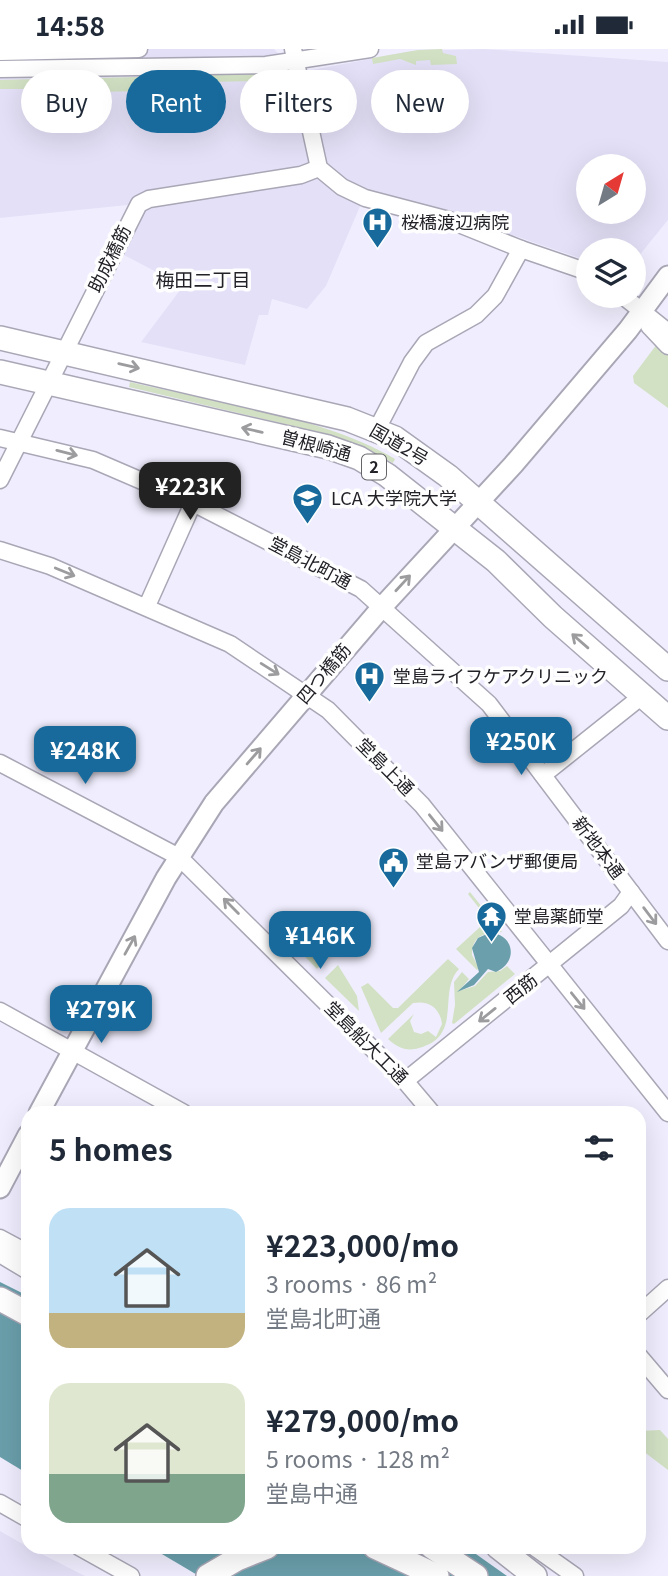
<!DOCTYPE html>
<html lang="en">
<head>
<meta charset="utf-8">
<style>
  :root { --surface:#fff; --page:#f2f2f3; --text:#1f2937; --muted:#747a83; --accent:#176a9b }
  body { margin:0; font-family:Georgia,"Noto Sans JP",serif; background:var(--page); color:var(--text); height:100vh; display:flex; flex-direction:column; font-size:26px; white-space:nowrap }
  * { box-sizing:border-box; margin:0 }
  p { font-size:23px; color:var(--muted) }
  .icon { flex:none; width:38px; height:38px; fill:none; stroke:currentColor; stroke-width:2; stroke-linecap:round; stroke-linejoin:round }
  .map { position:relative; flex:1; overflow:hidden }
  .panel { position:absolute; left:21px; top:1057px; width:625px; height:448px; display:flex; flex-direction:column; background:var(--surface); border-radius:21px; box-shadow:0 7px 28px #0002 }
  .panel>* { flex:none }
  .top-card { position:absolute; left:21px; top:21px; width:626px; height:63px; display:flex; gap:14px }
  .needle { width:46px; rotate:37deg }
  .buttons { position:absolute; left:576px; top:105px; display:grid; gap:14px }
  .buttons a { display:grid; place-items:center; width:70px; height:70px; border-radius:50%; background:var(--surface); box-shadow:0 7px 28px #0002; font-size:35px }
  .price { position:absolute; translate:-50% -60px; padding:0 16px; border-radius:14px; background:var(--accent); color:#fff; font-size:23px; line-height:46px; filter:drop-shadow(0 2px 4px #0008) }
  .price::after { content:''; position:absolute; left:50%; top:42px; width:21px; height:16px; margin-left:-10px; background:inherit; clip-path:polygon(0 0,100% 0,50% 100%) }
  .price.active { background:#222; color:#fff }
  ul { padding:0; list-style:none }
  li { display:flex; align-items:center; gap:21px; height:175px; padding:0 28px }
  li span { display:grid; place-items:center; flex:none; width:196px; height:140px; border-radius:21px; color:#555 }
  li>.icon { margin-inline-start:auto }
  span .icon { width:84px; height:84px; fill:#fffc; stroke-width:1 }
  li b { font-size:30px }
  h2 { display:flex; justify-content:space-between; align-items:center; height:84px; padding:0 28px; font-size:30px }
  .tag { padding:0 24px; border-radius:32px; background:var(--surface); box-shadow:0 7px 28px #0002; font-size:24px; line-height:63px }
  .tag.active { background:var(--accent); color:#fff }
  .status { display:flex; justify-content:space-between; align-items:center; height:49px; padding:0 35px; background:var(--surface); direction:ltr }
  .status svg { height:19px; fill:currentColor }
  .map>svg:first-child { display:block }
  .built { fill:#e4e0f7; fill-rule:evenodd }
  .green { fill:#d2e1c4 }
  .water { fill:#6a9fab }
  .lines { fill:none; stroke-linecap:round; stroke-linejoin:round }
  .minor-casing { stroke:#a9a7b6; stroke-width:19 }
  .major-casing { stroke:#a9a7b6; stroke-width:23 }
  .highway-casing { stroke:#a9a7b6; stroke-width:26 }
  .minor { stroke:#fff; stroke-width:16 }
  .major { stroke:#fff; stroke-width:19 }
  .highway { stroke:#fff; stroke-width:23 }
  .oneway { stroke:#9c9b9e }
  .labels { text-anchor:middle; stroke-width:7; stroke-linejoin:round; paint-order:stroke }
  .shield { fill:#fefefe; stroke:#646368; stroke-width:2 }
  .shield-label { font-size:16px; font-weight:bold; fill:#222127 }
  .poi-label { font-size:18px; fill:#222127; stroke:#fefefe; text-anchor:start }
  .street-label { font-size:18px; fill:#222127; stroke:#fefefe }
  .neighbourhood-label { font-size:19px; fill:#222127; stroke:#fefefe }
</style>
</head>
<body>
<div class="status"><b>14:58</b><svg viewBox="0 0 49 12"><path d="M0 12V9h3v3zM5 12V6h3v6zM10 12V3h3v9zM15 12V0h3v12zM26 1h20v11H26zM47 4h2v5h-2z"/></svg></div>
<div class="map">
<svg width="668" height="1527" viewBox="0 0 668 1527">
  <rect width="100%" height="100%" fill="#f0eefe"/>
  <g class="built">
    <path d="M0,0H274L296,24L412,2L484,0L668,13V171L634,213V201H588V212L446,163L367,141L326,237L307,260L272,250L268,266H259L245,316L141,293L183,237L122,205L144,163L128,156L0,169ZM588,117H634V163H588Z"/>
    <polygon points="0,1482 28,1498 85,1527 0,1527"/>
  </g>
  <g class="green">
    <polygon points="442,0 443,4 456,7 457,15 431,16 430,11 416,12 416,16 400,10 373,15 372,9 418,1"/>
    <polygon points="256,25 256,32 161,34 142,42 97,43 97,29"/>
    <polygon points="69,29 70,43 32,47 31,40 0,40 0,31"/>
    <polygon points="657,295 668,305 668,359 634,334 633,327"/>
    <path d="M130,333C215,353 321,367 395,410L393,414L361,397L318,383L129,338Z"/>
    <path d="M470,843L502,883C486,884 472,885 472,906L479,919L477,921L456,900L480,878L483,880L490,873L468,845Z"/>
    <polygon points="289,884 311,893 329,908 317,920 287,889"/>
    <path d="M448,910L459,920C437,943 464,987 419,999C406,1003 397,998 388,990L414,965L410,972L414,983L421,985L428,982L436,988L442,975C440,959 429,951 413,954L381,984L361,938L368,934L393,959H398Z"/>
    <polygon points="338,916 357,947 359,962 325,929"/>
    <polygon points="507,917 515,925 454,975 452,974 455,956 454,933 462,923 469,930 459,942 475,937 488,923 500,922"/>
    <polygon points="660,1381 668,1390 668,1421 639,1399 639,1382"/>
  </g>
  <g class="water">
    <path d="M489,884C514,884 519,913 496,923L488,920L474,936L457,943L479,923L472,899L478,889Z"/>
    <polygon points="0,1233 28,1247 28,1425 0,1408"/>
    <polygon points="150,1498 466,1498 507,1527 199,1527"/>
  </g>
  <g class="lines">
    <defs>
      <g id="minor">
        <polyline points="293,0 319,119 342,138 365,149 449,171 521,200 588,223"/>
        <polyline points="0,3 139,0"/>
        <polyline points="0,20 266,16 370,0"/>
        <polyline points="623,247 668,283"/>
        <polyline points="649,277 668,297"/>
        <polyline points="377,380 412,313 426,294 476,266 495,247 521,200"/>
        <polyline points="0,389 93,411 193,454 361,540 489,655 668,892"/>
        <polyline points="0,431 139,155 149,150 301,126 319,119"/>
        <polyline points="0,501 50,517 230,595 328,661 422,756 668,1064"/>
        <polyline points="147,557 193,454"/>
        <polyline points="0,714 179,808 405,1032 432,1064"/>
        <polyline points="543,726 642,647"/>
        <polyline points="0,962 184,1064"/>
        <polyline points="405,1032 621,857 631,843"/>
        <polyline points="0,1189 28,1204"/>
        <polyline points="639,1265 668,1239"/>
        <polyline points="639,1307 668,1341"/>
        <polyline points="0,1454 28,1470"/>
        <polyline points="79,1498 131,1527"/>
        <polyline points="534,1498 575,1527"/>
      </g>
      <g id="major">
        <polyline points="39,1064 166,829 214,754 382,558 513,416 628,281 668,227"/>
        <polyline points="0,1139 28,1086"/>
      </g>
      <g id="highway">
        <polyline points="0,289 347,370 395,389 448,427 668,620"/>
        <polyline points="0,323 328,398 359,409 387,426 496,512 553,568 668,669"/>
        <polyline points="0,1201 28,1218"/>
        <polyline points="0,1250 28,1265"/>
        <polyline points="375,1498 437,1527"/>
        <polyline points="432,1498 476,1527"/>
        <polyline points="498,1498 535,1527"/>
        <polyline points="208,1527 237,1510 267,1498"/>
      </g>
    </defs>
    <use href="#minor" class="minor-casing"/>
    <use href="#major" class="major-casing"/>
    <use href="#highway" class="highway-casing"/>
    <use href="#minor" class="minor"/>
    <use href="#major" class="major"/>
    <use href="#highway" class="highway"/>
  </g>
  <defs><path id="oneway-shaft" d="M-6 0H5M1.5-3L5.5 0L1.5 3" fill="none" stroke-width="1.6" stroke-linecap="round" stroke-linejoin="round" transform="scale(1.75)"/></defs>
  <g class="oneway">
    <use href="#oneway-shaft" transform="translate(129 317) rotate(13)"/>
    <use href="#oneway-shaft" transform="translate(252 381) rotate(-167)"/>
    <use href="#oneway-shaft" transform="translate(67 404) rotate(14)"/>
    <use href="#oneway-shaft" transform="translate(65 523) rotate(22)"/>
    <use href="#oneway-shaft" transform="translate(403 534) rotate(-47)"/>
    <use href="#oneway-shaft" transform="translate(580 592) rotate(-139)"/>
    <use href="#oneway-shaft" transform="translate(270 620) rotate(32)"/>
    <use href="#oneway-shaft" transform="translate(254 707) rotate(-49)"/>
    <use href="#oneway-shaft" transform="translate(436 774) rotate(51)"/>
    <use href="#oneway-shaft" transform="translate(231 857) rotate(-135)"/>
    <use href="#oneway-shaft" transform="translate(650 867) rotate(53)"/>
    <use href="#oneway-shaft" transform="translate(130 896) rotate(-61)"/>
    <use href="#oneway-shaft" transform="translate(578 952) rotate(51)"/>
    <use href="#oneway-shaft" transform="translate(487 966) rotate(141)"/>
  </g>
  <defs>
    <symbol id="hospital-pin" viewBox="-11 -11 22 30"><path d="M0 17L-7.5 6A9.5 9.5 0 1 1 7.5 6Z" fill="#176a9b" stroke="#fefefe"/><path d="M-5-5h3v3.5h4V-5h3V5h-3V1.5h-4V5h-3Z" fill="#fff"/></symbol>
    <symbol id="university-pin" viewBox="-11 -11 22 30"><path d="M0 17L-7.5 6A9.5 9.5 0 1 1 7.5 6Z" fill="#176a9b" stroke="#fefefe"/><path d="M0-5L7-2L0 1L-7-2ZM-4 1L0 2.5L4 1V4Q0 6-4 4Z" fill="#fff"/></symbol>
    <symbol id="civic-pin" viewBox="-11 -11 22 30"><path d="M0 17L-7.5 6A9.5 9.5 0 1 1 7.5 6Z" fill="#176a9b" stroke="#fefefe"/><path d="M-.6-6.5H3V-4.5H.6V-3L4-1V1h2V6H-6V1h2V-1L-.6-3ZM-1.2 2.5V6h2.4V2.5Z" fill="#fff"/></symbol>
    <symbol id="temple-pin" viewBox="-11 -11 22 30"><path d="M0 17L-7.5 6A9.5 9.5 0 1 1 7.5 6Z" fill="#176a9b" stroke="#fefefe"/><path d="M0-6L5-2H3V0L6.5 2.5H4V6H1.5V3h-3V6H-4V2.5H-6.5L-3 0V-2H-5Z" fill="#fff"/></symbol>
  </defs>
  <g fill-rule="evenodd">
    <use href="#hospital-pin" x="360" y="156" width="35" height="47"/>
    <use href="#university-pin" x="290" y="432" width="35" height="47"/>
    <use href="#hospital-pin" x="352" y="610" width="35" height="47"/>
    <use href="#civic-pin" x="376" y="796" width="35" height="47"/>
    <use href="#temple-pin" x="474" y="850" width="35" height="47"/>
  </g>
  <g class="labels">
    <rect class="shield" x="362" y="405.5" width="24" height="25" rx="5"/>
    <g class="shield-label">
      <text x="374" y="424">2</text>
    </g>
    <g class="poi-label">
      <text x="401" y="180">桜橋渡辺病院</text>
      <text x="331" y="456">LCA 大学院大学</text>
      <text x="393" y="634">堂島ライフケアクリニック</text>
      <text x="416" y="819">堂島アバンザ郵便局</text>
      <text x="514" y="874">堂島薬師堂</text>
    </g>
    <g class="street-label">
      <text transform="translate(110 210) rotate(-64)" y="6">助成橋筋</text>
      <text transform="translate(399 396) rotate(30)" y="6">国道2号</text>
      <text transform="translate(316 397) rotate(15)" y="6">曽根崎通</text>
      <text transform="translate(310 514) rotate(28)" y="6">堂島北町通</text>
      <text transform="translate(324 625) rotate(-50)" y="6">四つ橋筋</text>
      <text transform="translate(385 718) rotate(45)" y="6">堂島上通</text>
      <text transform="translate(598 799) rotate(53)" y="6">新地本通</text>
      <text transform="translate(521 940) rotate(-39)" y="6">西筋</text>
      <text transform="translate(366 994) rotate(45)" y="6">堂島船大工通</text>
    </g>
    <g class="neighbourhood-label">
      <text x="203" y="238">梅田二丁目</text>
    </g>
  </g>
</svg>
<div class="buttons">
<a><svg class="needle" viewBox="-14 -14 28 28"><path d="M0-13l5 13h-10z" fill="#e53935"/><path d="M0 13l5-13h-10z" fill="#747a83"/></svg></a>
<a><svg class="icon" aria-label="layers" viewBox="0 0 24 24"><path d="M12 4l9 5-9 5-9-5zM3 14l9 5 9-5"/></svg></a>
</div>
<b class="price active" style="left:190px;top:473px">¥223K</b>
<b class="price" style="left:521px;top:728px">¥250K</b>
<b class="price" style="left:85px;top:737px">¥248K</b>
<b class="price" style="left:320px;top:922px">¥146K</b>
<b class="price" style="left:101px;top:996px">¥279K</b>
<div class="top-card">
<a class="tag">Buy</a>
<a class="tag active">Rent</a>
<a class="tag">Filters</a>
<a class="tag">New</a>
</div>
<section class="panel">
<h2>5 homes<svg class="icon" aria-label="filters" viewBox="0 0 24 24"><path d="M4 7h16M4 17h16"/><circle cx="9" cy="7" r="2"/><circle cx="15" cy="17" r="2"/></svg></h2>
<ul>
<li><span style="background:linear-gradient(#bfe0f5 75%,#c2b280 0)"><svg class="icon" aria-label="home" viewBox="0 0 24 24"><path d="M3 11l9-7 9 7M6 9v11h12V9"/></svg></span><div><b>¥223,000/mo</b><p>3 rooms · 86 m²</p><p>堂島北町通</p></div></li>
<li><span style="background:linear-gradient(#dfe7d0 65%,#7fa58c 0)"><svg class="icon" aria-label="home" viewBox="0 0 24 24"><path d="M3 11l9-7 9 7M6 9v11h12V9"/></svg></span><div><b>¥279,000/mo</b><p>5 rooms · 128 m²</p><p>堂島中通</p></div></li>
</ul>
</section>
</div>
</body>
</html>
